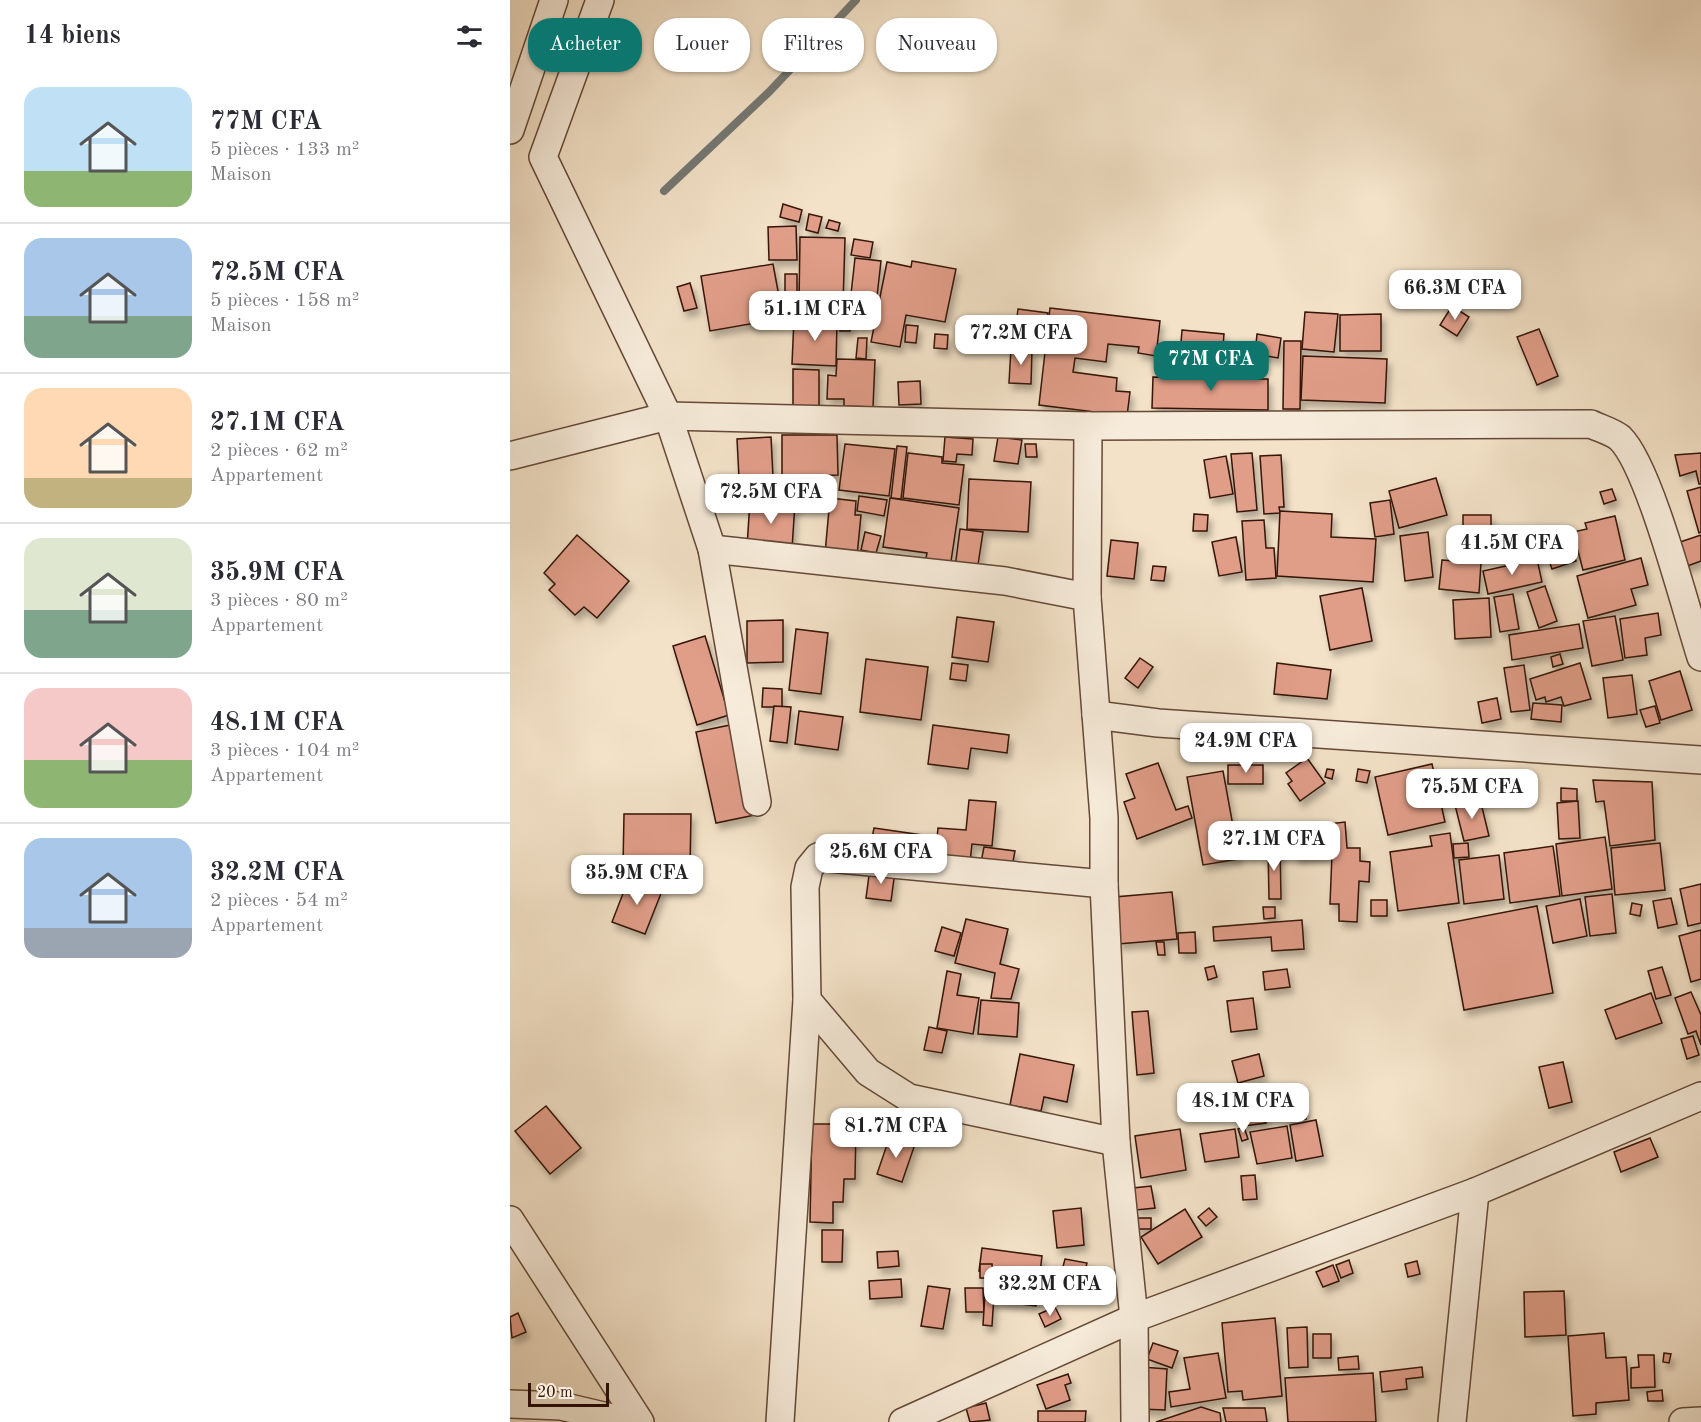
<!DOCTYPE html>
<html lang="fr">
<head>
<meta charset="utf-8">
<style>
  :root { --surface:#fff; --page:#f7f7f7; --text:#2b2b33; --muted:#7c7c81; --line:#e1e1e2; --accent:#0f766e }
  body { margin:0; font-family:"Old Standard TT",serif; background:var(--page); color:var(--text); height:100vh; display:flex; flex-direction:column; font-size:22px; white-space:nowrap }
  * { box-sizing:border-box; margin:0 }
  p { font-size:20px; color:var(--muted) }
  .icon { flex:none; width:33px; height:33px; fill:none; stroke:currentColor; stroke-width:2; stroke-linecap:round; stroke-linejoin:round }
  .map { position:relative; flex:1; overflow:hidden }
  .sheet { display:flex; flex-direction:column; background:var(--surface); width:510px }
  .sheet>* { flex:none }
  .guide { position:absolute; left:18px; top:18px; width:570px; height:54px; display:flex; gap:12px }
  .scale { position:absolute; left:18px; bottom:15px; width:81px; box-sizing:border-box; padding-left:6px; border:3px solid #351407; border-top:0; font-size:16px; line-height:21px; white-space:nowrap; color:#351407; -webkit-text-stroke:4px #f7ecdb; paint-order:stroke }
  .price { position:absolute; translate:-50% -51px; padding:0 14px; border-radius:12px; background:#fff; color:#222; font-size:20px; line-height:39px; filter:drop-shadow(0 2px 3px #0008) }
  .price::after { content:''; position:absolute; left:50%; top:36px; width:18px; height:14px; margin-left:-9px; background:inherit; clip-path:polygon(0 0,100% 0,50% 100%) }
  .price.selected { background:var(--accent); color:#fff }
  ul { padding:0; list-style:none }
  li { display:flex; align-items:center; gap:18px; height:150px; padding:0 24px }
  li+li { border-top:2px solid var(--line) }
  li span { display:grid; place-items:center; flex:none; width:168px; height:120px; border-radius:18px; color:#555 }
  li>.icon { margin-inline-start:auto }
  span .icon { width:72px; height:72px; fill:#fffc; stroke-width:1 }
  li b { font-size:26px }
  h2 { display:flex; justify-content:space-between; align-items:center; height:72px; padding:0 24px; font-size:26px }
  .pill { padding:0 21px; border-radius:24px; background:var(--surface); box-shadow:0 2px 4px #0004; font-size:21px; line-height:54px }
  .pill.selected { background:var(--accent); color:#fff }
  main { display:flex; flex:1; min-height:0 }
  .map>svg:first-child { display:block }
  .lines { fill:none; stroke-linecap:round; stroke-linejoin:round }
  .stream { stroke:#757975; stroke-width:8 }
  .building { fill:#e09d88; stroke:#351407; stroke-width:1.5; filter:url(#shadow) }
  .minor-casing { stroke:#644837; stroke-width:30 }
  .minor { stroke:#f7ecdb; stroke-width:27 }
</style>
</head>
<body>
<main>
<section class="sheet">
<h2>14 biens<svg class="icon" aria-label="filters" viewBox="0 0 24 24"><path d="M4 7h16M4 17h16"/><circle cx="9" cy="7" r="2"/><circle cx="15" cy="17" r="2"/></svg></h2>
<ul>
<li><span style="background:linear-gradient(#bfe0f5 70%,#8fb573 0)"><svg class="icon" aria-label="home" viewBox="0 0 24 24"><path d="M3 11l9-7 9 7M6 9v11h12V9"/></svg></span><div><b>77M CFA</b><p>5 pièces · 133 m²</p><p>Maison</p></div></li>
<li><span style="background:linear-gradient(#a9c7e8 65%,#7fa58c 0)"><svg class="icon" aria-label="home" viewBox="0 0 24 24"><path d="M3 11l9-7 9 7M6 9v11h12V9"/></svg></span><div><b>72.5M CFA</b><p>5 pièces · 158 m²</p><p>Maison</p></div></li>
<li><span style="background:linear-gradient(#ffd9b3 75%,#c2b280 0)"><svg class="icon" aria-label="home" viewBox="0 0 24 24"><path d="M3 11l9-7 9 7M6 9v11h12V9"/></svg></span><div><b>27.1M CFA</b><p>2 pièces · 62 m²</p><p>Appartement</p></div></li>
<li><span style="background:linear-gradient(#dfe7d0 60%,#7fa58c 0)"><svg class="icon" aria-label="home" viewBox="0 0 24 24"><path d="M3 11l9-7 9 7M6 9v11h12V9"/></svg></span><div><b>35.9M CFA</b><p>3 pièces · 80 m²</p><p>Appartement</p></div></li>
<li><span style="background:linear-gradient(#f6c9c9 60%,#8fb573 0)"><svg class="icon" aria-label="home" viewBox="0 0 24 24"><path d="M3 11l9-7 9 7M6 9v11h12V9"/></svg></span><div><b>48.1M CFA</b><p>3 pièces · 104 m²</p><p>Appartement</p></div></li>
<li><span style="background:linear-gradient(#a9c7e8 75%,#9aa5b1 0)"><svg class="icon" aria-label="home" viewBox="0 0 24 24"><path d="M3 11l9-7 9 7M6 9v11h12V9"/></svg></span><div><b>32.2M CFA</b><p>2 pièces · 54 m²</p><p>Appartement</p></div></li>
</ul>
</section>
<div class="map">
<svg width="1191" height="1422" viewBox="0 0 1191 1422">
  <defs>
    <filter id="shadow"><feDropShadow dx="3.5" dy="6" stdDeviation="3" flood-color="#0004"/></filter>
  </defs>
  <rect width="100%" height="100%" fill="#f3e2c8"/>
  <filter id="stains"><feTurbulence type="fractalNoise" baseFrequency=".00333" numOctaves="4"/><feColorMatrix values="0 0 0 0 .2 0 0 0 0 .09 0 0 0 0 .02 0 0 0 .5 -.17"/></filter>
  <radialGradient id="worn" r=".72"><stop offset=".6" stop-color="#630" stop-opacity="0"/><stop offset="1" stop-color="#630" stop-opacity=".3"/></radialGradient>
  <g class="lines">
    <polyline class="stream" points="154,191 259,92 346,0"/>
  </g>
  <g class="building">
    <polygon points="273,204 292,210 289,222 270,217"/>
    <polygon points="299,214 312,217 308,233 296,230"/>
    <polygon points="319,220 330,223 328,231 316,228"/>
    <polygon points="286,226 287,260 259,260 258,227"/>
    <polygon points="290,237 335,238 333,304 289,304"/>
    <polygon points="344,239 363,242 360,258 341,255"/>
    <polygon points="345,258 371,261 365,314 339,312"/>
    <polygon points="402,261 446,269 435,322 396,315 390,347 361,342 377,262 401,267"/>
    <polygon points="263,264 273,318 200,331 191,276"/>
    <polygon points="275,274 287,274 287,308 275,307"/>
    <polygon points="180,283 187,308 174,311 167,287"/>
    <polygon points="942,306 959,317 947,336 930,325"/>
    <polygon points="540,308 650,321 646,356 628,353 629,347 598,344 596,362 565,358 563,372 607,378 606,391 620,392 617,416 529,405"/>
    <polygon points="508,309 538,313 533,344 504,340"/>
    <polygon points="795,312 828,314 824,352 792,349"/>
    <polygon points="871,314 871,351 830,351 830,315"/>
    <polygon points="284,319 327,320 326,366 282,364"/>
    <polygon points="330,321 341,321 340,331 330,331"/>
    <polygon points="396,325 408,326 406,343 395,342"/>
    <polygon points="1029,329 1048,376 1027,385 1007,337"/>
    <polygon points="672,330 714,334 712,358 670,355"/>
    <polygon points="425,334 438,335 437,349 424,348"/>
    <polygon points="747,334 771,338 768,358 745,354"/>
    <polygon points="348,338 357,338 356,359 346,358"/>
    <polygon points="774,341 791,341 790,409 773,409"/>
    <polygon points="501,348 522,349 521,384 499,383"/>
    <polygon points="793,356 877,359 875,403 791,400"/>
    <polygon points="327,359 365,360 363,407 334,406 334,399 317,399 318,375 326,376"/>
    <polygon points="697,365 726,366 726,379 758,379 758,410 642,408 643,377 697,378"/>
    <polygon points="283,369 309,370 309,410 283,410"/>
    <polygon points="410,381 411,404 389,405 388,382"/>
    <polygon points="272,435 327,435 328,475 303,476 303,498 272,499"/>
    <polygon points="261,437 264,496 230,497 227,439"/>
    <polygon points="435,437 463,439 462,455 447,454 446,462 433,461"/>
    <polygon points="488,437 512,440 508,464 484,461"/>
    <polygon points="335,444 385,449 379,496 329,490"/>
    <polygon points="515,444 526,444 527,457 516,457"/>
    <polygon points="387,446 397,447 391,499 381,498"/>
    <polygon points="398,453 432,457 432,463 454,465 449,505 393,498"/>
    <polygon points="742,453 747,510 727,512 721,454"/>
    <polygon points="1191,453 1191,484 1189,484 1186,471 1170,476 1165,455"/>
    <polygon points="771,455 774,507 769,507 770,513 754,514 750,456"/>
    <polygon points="716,456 723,494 700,498 694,460"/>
    <polygon points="926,478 937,515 889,528 879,491"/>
    <polygon points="459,479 521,482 518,532 457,529"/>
    <polygon points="1191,487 1191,532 1189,533 1177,491"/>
    <polygon points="1102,489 1106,500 1094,504 1090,492"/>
    <polygon points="349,496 377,500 374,516 347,511"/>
    <polygon points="320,498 346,501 345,515 351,515 347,556 315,554"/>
    <polygon points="380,498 449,508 440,568 415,564 417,553 373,547"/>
    <polygon points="880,500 884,534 865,537 860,503"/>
    <polygon points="240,501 285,503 282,549 237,547"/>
    <polygon points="770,511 822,514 821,537 866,539 863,582 767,576"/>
    <polygon points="684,514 698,515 697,531 683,531"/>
    <rect x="953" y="515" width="28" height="29"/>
    <polygon points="1105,516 1115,560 1073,570 1063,532 1077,529 1075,523"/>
    <polygon points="754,520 756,548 764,548 766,578 736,580 732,521"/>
    <polygon points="1054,526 1066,561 1042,569 1030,535"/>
    <polygon points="450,529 473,532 467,571 445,568"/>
    <polygon points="355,532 371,536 366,553 351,550"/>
    <polygon points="918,532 923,577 895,581 890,536"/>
    <polygon points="1028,533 1035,554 1021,559 1014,538"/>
    <polygon points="67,535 119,581 87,618 74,607 65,615 39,590 45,584 34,573"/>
    <polygon points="1191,535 1191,561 1172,568 1164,544"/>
    <polygon points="726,537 732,572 709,576 702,542"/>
    <polygon points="601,540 628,543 624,579 597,576"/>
    <polygon points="1003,544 1004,555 990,557 989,545"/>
    <polygon points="1131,558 1138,585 1121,589 1126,605 1078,618 1067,576"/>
    <polygon points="1027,559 1032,582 978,594 973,571"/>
    <polygon points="932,560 971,563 969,593 929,589"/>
    <polygon points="643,566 656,567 654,581 641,580"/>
    <polygon points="1035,586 1047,621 1029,628 1017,592"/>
    <polygon points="852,588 862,641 820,650 810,596"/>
    <polygon points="1003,594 1009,629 990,632 984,597"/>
    <polygon points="979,598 981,637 945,639 943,600"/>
    <polygon points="1148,613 1151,635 1135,638 1137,655 1115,658 1110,619"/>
    <polygon points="1105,616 1113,660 1082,666 1073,621"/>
    <polygon points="447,617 484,622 478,662 442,657"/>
    <polygon points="273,620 273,662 237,663 237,621"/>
    <polygon points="1069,624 1073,648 1002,660 999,635"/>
    <polygon points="286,629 318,633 311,694 279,690"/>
    <polygon points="195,636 219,715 187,725 163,646"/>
    <polygon points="1050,654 1053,664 1043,667 1041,657"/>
    <polygon points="630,658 643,667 628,688 615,678"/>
    <polygon points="356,659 418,667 411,720 350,712"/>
    <polygon points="442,663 458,665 456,681 440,679"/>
    <polygon points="767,663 821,670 817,699 764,694"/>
    <polygon points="1070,663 1081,699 1054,706 1051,697 1036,702 1035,697 1026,700 1020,679"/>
    <polygon points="1014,665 1020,710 1001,712 994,668"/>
    <polygon points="1170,671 1182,710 1151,720 1139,681"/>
    <polygon points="1122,675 1127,714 1098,718 1093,678"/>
    <polygon points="253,688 272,689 272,707 252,707"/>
    <polygon points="987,698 991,719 972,723 968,702"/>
    <polygon points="1023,703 1052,705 1051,722 1021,719"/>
    <polygon points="264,706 281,707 277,743 260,741"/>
    <polygon points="1145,706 1150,723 1136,727 1130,710"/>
    <polygon points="289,711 333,717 328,750 285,744"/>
    <polygon points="225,724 245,815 206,823 186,732"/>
    <polygon points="423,725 499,735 497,753 461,748 458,769 418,764"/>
    <polygon points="797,758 815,783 790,801 778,784 782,781 776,773"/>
    <polygon points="648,763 666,810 678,806 682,818 627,839 614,802 625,798 616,774"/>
    <polygon points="922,764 935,822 878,835 865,777"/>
    <rect x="718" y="765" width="35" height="19"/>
    <polygon points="817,769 824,770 822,779 815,777"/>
    <polygon points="848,769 860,771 857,783 846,781"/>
    <polygon points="713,771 729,859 693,865 677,777"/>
    <polygon points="1083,780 1142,782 1145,840 1100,846 1094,801 1086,802"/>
    <polygon points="1051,788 1067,789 1067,801 1051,801"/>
    <polygon points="970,799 979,836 954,841 945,805"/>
    <polygon points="459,800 486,802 482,846 462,844 460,862 425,859 428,828 456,830"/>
    <polygon points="1068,801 1070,838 1049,839 1047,803"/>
    <polygon points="114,814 181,814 180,867 113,867"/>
    <polygon points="835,822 837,848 850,848 850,861 860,862 859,882 849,881 847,922 829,921 829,904 820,904 822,854 786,858 785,828"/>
    <polygon points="364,828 412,835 409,856 360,848"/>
    <polygon points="940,833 949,903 888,911 880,852 922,846 920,836"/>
    <polygon points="1095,837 1102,889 1052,896 1046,844"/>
    <polygon points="958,843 959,857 944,858 943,844"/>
    <polygon points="1150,843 1155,890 1105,895 1101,848"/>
    <polygon points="758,845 770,845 771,899 759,899"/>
    <polygon points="1043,846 1050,896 1000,903 994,853"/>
    <polygon points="474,847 505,851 502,867 471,862"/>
    <polygon points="989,855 994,899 954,904 949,860"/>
    <polygon points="360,868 385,871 381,901 356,898"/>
    <polygon points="119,878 152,891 135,934 102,922"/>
    <polygon points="1191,884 1191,923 1178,926 1170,889"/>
    <polygon points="662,892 667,939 608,944 604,897"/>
    <polygon points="1102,894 1106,933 1080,936 1075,897"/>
    <polygon points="1161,898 1167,924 1148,928 1143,901"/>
    <polygon points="1070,899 1077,936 1043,943 1036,906"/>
    <rect x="861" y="900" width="16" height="16"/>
    <polygon points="1122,903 1132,905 1130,916 1120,914"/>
    <polygon points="1027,906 1043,993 954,1010 938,923"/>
    <polygon points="753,907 765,907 765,918 754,919"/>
    <polygon points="456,919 498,929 490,964 509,969 501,999 481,998 485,973 445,963"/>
    <polygon points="792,920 794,949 762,951 761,937 704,941 703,927"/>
    <polygon points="432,927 451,933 444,956 425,951"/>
    <polygon points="1191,930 1191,979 1181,982 1169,936"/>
    <polygon points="685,932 686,953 669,953 668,933"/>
    <polygon points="646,942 654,942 655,955 648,955"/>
    <polygon points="704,966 707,977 698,980 695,968"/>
    <polygon points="1152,967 1161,995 1146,999 1138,971"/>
    <polygon points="777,969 780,987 755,990 753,972"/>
    <polygon points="437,971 451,974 447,995 469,998 463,1034 427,1028"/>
    <polygon points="1181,992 1191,1015 1191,1045 1186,1031 1178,1034 1165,998"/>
    <polygon points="1141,993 1152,1023 1106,1039 1095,1010"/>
    <polygon points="743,998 747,1029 721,1032 717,1001"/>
    <polygon points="471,1000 509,1003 507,1037 468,1034"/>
    <polygon points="638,1011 644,1073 627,1075 622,1012"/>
    <polygon points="419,1027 437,1031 432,1053 414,1050"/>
    <polygon points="1183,1036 1189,1055 1177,1059 1171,1039"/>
    <polygon points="510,1054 564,1065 557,1102 534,1097 531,1111 500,1105"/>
    <polygon points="749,1054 754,1076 728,1083 722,1061"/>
    <polygon points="1053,1062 1062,1102 1039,1108 1029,1067"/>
    <polygon points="752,1095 756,1123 734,1126 730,1098"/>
    <polygon points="36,1106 71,1148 40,1174 5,1131"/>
    <polygon points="795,1107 796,1119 777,1120 776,1108"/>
    <polygon points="806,1120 813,1156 786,1161 780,1125"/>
    <polygon points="302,1124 346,1124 345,1179 334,1179 333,1202 323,1202 323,1223 300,1222"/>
    <polygon points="777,1126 782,1158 747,1164 740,1132"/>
    <polygon points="734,1127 738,1139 732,1141 728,1129"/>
    <polygon points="670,1129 676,1170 631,1178 625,1136"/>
    <polygon points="725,1129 729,1157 695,1162 690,1134"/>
    <polygon points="380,1136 405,1144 392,1182 367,1174"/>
    <polygon points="1140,1138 1148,1157 1111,1172 1104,1152"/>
    <polygon points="745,1175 747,1199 733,1200 731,1176"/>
    <polygon points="641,1186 645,1208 626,1210 623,1188"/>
    <polygon points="571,1208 574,1245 547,1248 543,1211"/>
    <polygon points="699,1208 707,1217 696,1226 688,1217"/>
    <polygon points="675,1209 692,1237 648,1264 631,1237"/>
    <polygon points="626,1218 641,1218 641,1229 627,1229"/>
    <polygon points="312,1230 333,1230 332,1262 312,1262"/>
    <polygon points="472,1248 532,1256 526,1306 486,1301 490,1274 469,1271"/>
    <polygon points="388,1251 389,1266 368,1268 367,1252"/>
    <polygon points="555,1259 577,1263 572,1283 550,1278"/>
    <polygon points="839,1260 843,1273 831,1278 826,1265"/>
    <polygon points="907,1261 910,1274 898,1277 895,1264"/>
    <polygon points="470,1264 482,1264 483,1278 470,1278"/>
    <polygon points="823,1265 829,1281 813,1287 806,1272"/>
    <polygon points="391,1279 392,1297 360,1299 359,1281"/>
    <polygon points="418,1286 440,1289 433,1329 411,1326"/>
    <polygon points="455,1288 473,1288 474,1312 456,1312"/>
    <polygon points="1054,1291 1056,1335 1015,1337 1014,1292"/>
    <polygon points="475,1294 484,1295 482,1326 473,1325"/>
    <polygon points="545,1307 551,1319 535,1327 529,1314"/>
    <polygon points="8,1313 16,1332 2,1338 0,1317"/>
    <polygon points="765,1318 772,1396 733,1400 732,1391 718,1392 712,1323"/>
    <polygon points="797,1327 798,1367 779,1368 777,1328"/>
    <polygon points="1094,1333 1096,1358 1116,1357 1119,1400 1086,1403 1086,1414 1063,1416 1058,1336"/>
    <rect x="803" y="1334" width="18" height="24"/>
    <polygon points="643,1343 668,1351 662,1368 637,1359"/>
    <polygon points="708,1353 716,1398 661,1407 659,1392 680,1389 674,1358"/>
    <polygon points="1154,1353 1161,1354 1159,1363 1153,1362"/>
    <polygon points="1128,1355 1144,1355 1145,1387 1121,1388 1121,1368 1129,1367"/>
    <polygon points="848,1356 849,1369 829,1370 828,1358"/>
    <polygon points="632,1367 657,1369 655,1410 630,1409"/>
    <polygon points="912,1367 913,1377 896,1379 897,1389 872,1392 870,1372"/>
    <polygon points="863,1373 866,1422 778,1422 775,1378"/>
    <polygon points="558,1374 561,1383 555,1385 560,1400 536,1409 527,1385"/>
    <polygon points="1152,1390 1153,1401 1138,1401 1137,1392"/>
    <polygon points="476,1403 480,1420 460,1422 456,1408"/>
    <polygon points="691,1407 710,1413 711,1422 646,1422"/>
    <polygon points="713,1408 755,1408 757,1422 716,1422"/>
    <polygon points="528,1411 576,1411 575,1422 528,1422"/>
  </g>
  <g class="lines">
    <defs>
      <g id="minor">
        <polyline points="90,0 33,157 158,416 202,549 247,802"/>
        <polyline points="0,130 44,0"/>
        <path d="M0,456L158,416L578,426L1081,424C1089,428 1103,432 1110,438C1140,467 1176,611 1191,657"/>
        <polyline points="202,549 495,581 577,597 594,818 594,884 606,1142 624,1318 625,1422"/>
        <polyline points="577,597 578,426"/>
        <polyline points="586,715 648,723 1191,760"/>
        <polyline points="297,1000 358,1072 399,1098 606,1142"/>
        <polyline points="0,1220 130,1422"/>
        <polyline points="0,1404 51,1406 119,1422"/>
        <polyline points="270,1422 297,1000 295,887 299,868 308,857 594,884"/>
        <polyline points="393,1422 624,1318 965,1192 1191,1096"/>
        <polyline points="942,1422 965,1192"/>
        <polyline points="1173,1422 1191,1421"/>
      </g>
    </defs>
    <use href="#minor" class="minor-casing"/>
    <use href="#minor" class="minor"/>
  </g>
  <rect width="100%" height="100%" filter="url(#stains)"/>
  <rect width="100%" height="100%" fill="url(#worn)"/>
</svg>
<div class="scale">20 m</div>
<b class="price" style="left:945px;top:321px">66.3M CFA</b>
<b class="price" style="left:305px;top:342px">51.1M CFA</b>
<b class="price" style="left:511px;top:366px">77.2M CFA</b>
<b class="price selected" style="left:701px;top:392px">77M CFA</b>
<b class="price" style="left:261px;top:525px">72.5M CFA</b>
<b class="price" style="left:1002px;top:576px">41.5M CFA</b>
<b class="price" style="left:736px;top:774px">24.9M CFA</b>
<b class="price" style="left:962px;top:820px">75.5M CFA</b>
<b class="price" style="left:764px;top:872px">27.1M CFA</b>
<b class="price" style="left:371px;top:885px">25.6M CFA</b>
<b class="price" style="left:127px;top:906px">35.9M CFA</b>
<b class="price" style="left:733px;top:1134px">48.1M CFA</b>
<b class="price" style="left:386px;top:1159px">81.7M CFA</b>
<b class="price" style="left:540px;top:1317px">32.2M CFA</b>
<div class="guide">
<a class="pill selected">Acheter</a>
<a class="pill">Louer</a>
<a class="pill">Filtres</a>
<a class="pill">Nouveau</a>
</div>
</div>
</main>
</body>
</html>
